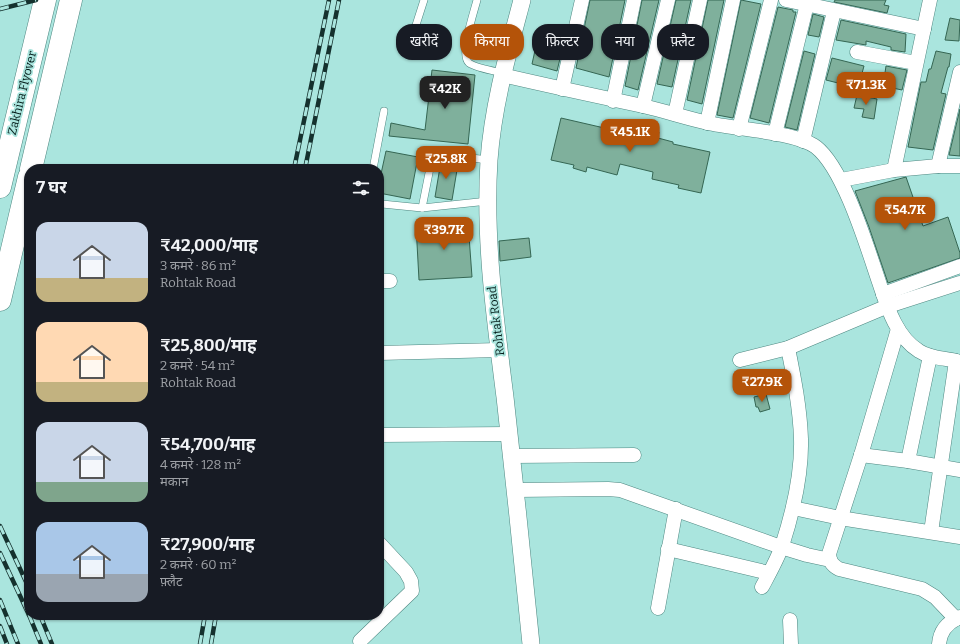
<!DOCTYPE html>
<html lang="hi">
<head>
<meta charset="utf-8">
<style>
  :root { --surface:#171b24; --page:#242831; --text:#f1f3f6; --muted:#9ea1a6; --accent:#b45309 }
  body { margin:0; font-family:Bitter,"Noto Sans Devanagari",serif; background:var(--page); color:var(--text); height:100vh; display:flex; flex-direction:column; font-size:15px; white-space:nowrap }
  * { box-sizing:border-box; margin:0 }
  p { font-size:13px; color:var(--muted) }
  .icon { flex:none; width:22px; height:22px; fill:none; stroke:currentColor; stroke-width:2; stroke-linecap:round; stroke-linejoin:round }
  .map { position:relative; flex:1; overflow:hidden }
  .drawer { position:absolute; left:24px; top:164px; width:360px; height:456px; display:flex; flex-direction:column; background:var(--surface); border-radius:16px; box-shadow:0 1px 3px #0004 }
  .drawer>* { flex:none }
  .hud { position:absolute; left:396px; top:24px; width:380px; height:36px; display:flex; gap:8px }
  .price { position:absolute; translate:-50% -34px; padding:0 9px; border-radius:8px; background:var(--accent); color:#fff; font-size:13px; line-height:26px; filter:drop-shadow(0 1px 2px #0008) }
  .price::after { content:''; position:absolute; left:50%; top:24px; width:12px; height:9px; margin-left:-6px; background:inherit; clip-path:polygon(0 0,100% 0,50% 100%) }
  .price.current { background:#222; color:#fff }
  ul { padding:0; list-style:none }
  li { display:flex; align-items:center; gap:12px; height:100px; padding:0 12px }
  li span { display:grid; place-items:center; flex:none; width:112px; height:80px; border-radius:12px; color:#555 }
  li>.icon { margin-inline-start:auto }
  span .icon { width:48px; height:48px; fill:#fffc; stroke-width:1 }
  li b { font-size:17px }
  h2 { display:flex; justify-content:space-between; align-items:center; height:48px; padding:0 12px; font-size:17px }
  .pill { padding:0 14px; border-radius:16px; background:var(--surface); box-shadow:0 1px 3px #0004; font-size:14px; line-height:36px }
  .pill.current { background:var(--accent); color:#fff }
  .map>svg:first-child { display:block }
  .building { fill:#7fb09c; stroke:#356653 }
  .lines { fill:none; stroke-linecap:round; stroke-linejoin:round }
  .service-casing { stroke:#4e8781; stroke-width:8 }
  .minor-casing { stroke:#4e8781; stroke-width:15 }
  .tertiary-casing { stroke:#4e8781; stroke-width:18 }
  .primary-casing { stroke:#4e8781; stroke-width:23 }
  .service { stroke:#fff; stroke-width:7 }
  .minor { stroke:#fff; stroke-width:14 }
  .tertiary { stroke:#fff; stroke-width:17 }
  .primary { stroke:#fff; stroke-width:22 }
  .rail-casing { stroke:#15312e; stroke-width:4.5 }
  .rail { stroke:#aae5de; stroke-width:3; stroke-dasharray:9; stroke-linecap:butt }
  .labels { text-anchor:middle; stroke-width:3.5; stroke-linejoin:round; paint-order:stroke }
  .street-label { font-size:12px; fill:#041c19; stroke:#aae5de }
</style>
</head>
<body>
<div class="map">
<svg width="960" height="644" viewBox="0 0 960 644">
  <rect width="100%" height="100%" fill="#aae5de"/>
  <g class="building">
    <polygon points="590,0 625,0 609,77 576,68"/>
    <polygon points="642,0 659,0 638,90 625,86"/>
    <polygon points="676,0 691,0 672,87 657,84"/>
    <polygon points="708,0 724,0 702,104 687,100"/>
    <polygon points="741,0 761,4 733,118 717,115"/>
    <polygon points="835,0 886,0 884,5 889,6 887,13 834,2"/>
    <polygon points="778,7 793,10 793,12 796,12 769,123 750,118"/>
    <polygon points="813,14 824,17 819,37 808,35"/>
    <polygon points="950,18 960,20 959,41 945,40"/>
    <polygon points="841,20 906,34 905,52 891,50 891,47 866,41 866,45 836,40"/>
    <polygon points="540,28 566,34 557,71 532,64"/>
    <polygon points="804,51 815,54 797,130 785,127"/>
    <polygon points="936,51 951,54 949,67 948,67 941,93 946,94 933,150 908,147 921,82 926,82 929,69 931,69"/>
    <polygon points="832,58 864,66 858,88 826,80"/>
    <polygon points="886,66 907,70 902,90 883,86"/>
    <polygon points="432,70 475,75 468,144 389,136 391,123 425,130"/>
    <polygon points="857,95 877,99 874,119 862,117 864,109 854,108"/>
    <polygon points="960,109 960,156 949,155"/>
    <polygon points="561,118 613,130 614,125 643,132 644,129 659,132 658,138 673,142 673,144 710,152 701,193 678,188 679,185 652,179 653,172 620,164 617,175 587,167 586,172 573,168 574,165 551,160"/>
    <polygon points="386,151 418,157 410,199 379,193 379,183"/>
    <polygon points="441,161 458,164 452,200 435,197"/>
    <polygon points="906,177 923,226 948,217 960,253 960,258 888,283 869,227 855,191"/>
    <polygon points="468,222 472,277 419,280 416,225"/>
    <polygon points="529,238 531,257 500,261 499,241"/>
    <polygon points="766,394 770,409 760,412 758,407 756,407 754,397"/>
  </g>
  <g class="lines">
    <defs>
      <g id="service">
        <path d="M477,0C474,12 459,55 469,63C476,68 494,71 503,73"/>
        <polyline points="416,25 424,0"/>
        <polyline points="373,169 384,111"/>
        <polyline points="379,202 382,204 422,208 488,201"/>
        <polyline points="422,208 432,158 435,154 489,160"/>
      </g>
      <g id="minor">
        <polyline points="786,0 924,29"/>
        <polyline points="857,52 916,63"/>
        <path d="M502,75C549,86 596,96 643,106C665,111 686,118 708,123C734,129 796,132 816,147C844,169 867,247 879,282C887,306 896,337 919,351C931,359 947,358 960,362"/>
        <polyline points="562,89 582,0"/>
        <polyline points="613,101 634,0"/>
        <polyline points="643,106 668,0"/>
        <polyline points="675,114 700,0"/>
        <polyline points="707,123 733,0"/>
        <polyline points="739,129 771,0"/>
        <polyline points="775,134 808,0"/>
        <polyline points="803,141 834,11"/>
        <polyline points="938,166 960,166"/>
        <polyline points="894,170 930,0"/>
        <polyline points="841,180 894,170 938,166 960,72"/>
        <polyline points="379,281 390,281"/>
        <polyline points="883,294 960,266"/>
        <path d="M898,329L861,455L829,554C830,562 832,565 839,569L922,589L935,597L956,619"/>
        <polyline points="379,353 499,350"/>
        <polyline points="740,360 788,348 888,306 960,283"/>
        <polyline points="379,435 509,434"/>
        <polyline points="861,455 908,461 960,470"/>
        <polyline points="511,456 634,455"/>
        <polyline points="908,461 930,356"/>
        <polyline points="515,490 608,489 620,490 781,547 807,555 830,560"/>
        <polyline points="793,508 840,518 960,537"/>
        <polyline points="931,532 956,361"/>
        <polyline points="668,549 769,573"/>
        <path d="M762,587C769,574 777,560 782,546C793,512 802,475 801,439C800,408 794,378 788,348"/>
        <polyline points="658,608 676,509"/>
        <polyline points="790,620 791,644"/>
        <polyline points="360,641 412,591 411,581 406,572 379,543"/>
        <path d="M939,644C940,631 948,622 960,617"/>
      </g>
      <path id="tertiary" d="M522,0C508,53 493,105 489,160C484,239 495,318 505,397C514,479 523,562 531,644"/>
      <g id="primary">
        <polyline points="31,169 71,0"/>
        <polyline points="0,187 45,0"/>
        <polyline points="0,300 29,177"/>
      </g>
    </defs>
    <use href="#service" class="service-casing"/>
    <use href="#minor" class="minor-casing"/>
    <use href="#tertiary" class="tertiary-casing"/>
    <use href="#primary" class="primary-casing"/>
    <use href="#service" class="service"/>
    <use href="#minor" class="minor"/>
    <use href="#tertiary" class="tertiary"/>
    <use href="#primary" class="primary"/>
    <defs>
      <g id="rail">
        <polyline points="0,9 36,0"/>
        <polyline points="294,169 329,0"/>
        <polyline points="305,169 339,0"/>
        <polyline points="0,526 29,588"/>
        <polyline points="0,553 29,615"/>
        <polyline points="0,600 18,644"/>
        <polyline points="29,615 41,644"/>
        <polyline points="40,615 52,644"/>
        <polyline points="0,626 7,644"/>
        <polyline points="200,644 205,615"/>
        <polyline points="211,644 216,615"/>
      </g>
    </defs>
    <use href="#rail" class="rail-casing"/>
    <use href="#rail" class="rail"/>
  </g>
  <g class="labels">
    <g class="street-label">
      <text transform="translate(22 93) rotate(-76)" y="4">Zakhira Flyover</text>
      <text transform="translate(496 321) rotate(-97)" y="4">Rohtak Road</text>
    </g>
  </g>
</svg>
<b class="price" style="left:866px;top:106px">₹71.3K</b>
<b class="price current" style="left:445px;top:110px">₹42K</b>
<b class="price" style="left:630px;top:153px">₹45.1K</b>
<b class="price" style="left:446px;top:180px">₹25.8K</b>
<b class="price" style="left:905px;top:231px">₹54.7K</b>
<b class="price" style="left:444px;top:251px">₹39.7K</b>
<b class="price" style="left:762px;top:403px">₹27.9K</b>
<div class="hud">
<a class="pill">खरीदें</a>
<a class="pill current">किराया</a>
<a class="pill">फ़िल्टर</a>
<a class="pill">नया</a>
<a class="pill">फ़्लैट</a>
</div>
<section class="drawer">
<h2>7 घर<svg class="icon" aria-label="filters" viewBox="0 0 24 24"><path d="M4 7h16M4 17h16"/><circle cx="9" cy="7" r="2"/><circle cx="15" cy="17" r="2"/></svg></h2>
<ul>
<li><span style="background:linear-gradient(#c9d6e8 70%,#c2b280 0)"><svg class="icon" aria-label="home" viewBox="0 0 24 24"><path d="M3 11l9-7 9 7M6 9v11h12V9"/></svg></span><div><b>₹42,000/माह</b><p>3 कमरे · 86 m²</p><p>Rohtak Road</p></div></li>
<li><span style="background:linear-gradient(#ffd9b3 75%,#c2b280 0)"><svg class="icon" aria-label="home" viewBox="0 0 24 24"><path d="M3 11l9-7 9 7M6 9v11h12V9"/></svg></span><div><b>₹25,800/माह</b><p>2 कमरे · 54 m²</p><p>Rohtak Road</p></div></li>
<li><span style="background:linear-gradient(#c9d6e8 75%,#7fa58c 0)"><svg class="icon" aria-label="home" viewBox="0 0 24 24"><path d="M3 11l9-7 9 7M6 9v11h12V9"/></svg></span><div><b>₹54,700/माह</b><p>4 कमरे · 128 m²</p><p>मकान</p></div></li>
<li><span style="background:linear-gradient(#a9c7e8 65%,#9aa5b1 0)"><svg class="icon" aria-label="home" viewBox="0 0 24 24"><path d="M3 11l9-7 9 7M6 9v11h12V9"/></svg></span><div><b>₹27,900/माह</b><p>2 कमरे · 60 m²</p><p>फ़्लैट</p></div></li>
</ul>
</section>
</div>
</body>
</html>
